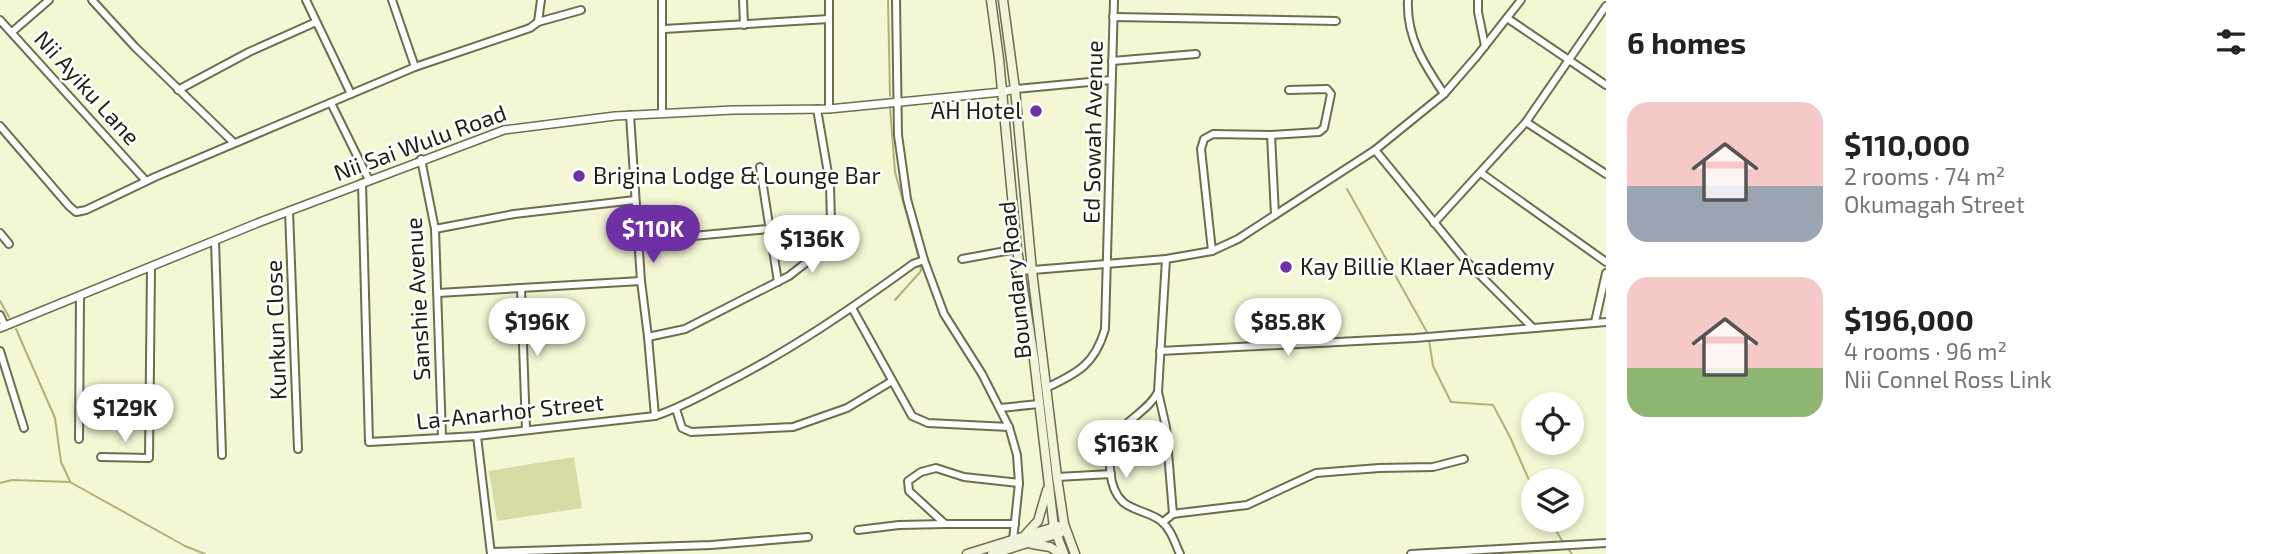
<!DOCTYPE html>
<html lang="en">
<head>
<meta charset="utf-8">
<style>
  :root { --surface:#fff; --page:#f6f6f6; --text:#222; --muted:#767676; --accent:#6f30a6 }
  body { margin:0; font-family:"Exo 2",sans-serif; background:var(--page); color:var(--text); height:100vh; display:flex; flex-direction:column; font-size:26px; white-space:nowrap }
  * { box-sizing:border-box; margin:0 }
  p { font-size:23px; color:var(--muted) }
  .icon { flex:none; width:38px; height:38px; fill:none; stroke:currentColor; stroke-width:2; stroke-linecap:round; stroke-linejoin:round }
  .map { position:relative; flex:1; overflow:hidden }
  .details { display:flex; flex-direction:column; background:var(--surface); width:665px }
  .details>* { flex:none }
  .fabs { position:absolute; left:1521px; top:392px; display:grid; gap:14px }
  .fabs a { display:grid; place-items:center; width:63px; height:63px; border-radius:50%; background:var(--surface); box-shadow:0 4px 10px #0003; font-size:35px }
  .price { position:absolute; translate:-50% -60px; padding:0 16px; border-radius:24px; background:#fff; color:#222; font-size:23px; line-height:46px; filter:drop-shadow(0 2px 4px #0008) }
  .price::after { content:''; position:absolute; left:50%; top:42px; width:21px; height:16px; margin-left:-10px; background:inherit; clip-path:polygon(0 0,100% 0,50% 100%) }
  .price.current { background:var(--accent); color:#fff }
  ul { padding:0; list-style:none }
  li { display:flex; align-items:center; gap:21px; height:175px; padding:0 21px }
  li span { display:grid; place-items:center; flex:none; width:196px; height:140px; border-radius:21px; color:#555 }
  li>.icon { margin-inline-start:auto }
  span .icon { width:84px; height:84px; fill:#fffc; stroke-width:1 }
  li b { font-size:30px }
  h2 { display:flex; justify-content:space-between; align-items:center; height:84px; padding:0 21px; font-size:30px }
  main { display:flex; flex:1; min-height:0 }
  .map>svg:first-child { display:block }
  .green { fill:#d7dca5 }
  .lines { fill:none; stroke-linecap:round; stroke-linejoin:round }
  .stream { stroke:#aeb278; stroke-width:2 }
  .minor-casing { stroke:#6c6e4e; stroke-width:10 }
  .tertiary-casing { stroke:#6c6e4e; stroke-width:10 }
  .secondary-casing { stroke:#6c6e4e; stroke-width:11 }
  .minor { stroke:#fff; stroke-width:6 }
  .tertiary { stroke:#fff; stroke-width:7 }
  .secondary { stroke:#f1f3db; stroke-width:8 }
  .poi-dot { fill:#6f30a6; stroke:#fff; stroke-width:2.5 }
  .labels { text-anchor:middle; stroke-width:5; stroke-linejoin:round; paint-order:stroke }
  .street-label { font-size:23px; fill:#1f2013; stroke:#fff }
  .poi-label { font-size:23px; fill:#1f2013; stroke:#fff; text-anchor:start }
</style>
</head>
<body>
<main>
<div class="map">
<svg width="1606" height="554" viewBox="0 0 1606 554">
  <rect width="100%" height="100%" fill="#f4f7d3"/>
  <polygon class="green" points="574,457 582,508 497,521 489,471"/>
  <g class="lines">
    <g class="stream">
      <polyline points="888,0 890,96"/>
      <polyline points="890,107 895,172 919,259"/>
      <polyline points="1347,189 1428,334"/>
      <polyline points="895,300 921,271 920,265"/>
      <polyline points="0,301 9,317"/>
      <polyline points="16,329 55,418 61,462 70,481"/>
      <polyline points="1429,340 1433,366 1451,402 1493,405 1510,437 1533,489"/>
      <polyline points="0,483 12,480 70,482 185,546 205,554"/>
      <polyline points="1549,520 1563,542"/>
      <polyline points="1566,546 1572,554"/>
    </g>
    <defs>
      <g id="minor">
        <polyline points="92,0 135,47 234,143"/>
        <polyline points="306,0 351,94"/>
        <polyline points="392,0 415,67"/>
        <polyline points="743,0 744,25"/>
        <polyline points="829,0 829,109"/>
        <polyline points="896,0 898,135 907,199 924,260 944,314 982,374 1009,427 1017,455 1019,483 1013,540"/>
        <path d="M1408,0C1406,37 1424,64 1444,94"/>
        <polyline points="1478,0 1478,12 1485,46"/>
        <polyline points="1113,17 1336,21"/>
        <polyline points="1507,18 1606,85"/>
        <polyline points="0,20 146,181"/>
        <polyline points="538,22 541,0"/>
        <polyline points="664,29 829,19"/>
        <polyline points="12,32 49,0"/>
        <polyline points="1112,61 1196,54"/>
        <polyline points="1015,89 1111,80"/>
        <polyline points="178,90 249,52 316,22"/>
        <polyline points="331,103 369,180"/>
        <polyline points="662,113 662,0"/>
        <polyline points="630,115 641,281 648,337 655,416"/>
        <polyline points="1526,122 1606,174"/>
        <polyline points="0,126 69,206 76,212 86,210 155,177 351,94 415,67 530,28 538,22 581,10"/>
        <polyline points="1271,135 1275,215"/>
        <polyline points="1375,150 1465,260 1532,327"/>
        <polyline points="421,159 435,229 442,437"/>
        <polyline points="760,167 778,282"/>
        <polyline points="1481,173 1606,262"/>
        <path d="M362,183L369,442L477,436L655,416C677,409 697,398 718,387C787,353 851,309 913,264L924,260"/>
        <polyline points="289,211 298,449"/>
        <polyline points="1434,223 1526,122 1606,6"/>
        <polyline points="435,229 514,214 635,200"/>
        <polyline points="0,233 9,244"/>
        <polyline points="693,236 768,229"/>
        <polyline points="215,241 222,455"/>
        <polyline points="1212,251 1201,149 1204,139 1213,134 1271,135 1319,132 1324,128 1331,94 1327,89 1289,90"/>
        <polyline points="962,259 1017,249"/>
        <polyline points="1166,259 1158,392 1166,427 1173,514"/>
        <polyline points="1021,271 1166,259 1212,251 1238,239 1375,150 1444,94 1477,56 1521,0"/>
        <polyline points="521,288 526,429"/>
        <polyline points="438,293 641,281"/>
        <polyline points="852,308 912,416 928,423 1009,427"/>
        <polyline points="0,315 5,326"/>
        <polyline points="1595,322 1606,273"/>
        <polyline points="648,337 685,329 789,276 812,258 831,222 830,185 817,109"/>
        <polyline points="0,351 24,428"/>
        <polyline points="1160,351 1415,338 1606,322"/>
        <path d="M1046,388C1078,373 1095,364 1105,329L1114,0"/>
        <path d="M1158,392C1148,412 1123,420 1115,440C1107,458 1108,488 1123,502C1133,511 1150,512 1161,521C1171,529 1175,543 1180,554"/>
        <polyline points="1000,408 1039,404"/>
        <polyline points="676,409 682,428 691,432 793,427 847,408 892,381"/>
        <polyline points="477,436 491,554"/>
        <polyline points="79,439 80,296"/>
        <polyline points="101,457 149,458 151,267"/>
        <polyline points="1057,477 1111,474"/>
        <polyline points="1163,522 1173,514 1180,513 1247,505 1316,473 1379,468 1433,467 1464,459"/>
        <polyline points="1015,524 945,524 909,491 908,481 921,472 936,468 964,477 1019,483"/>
        <polyline points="858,530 899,525 945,524"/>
        <polyline points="491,552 711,545 808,537"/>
        <polyline points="1411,554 1606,543"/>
      </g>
      <polyline id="tertiary" points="0,328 260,222 504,130 615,116 733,110 829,109 1002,92 1015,89"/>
      <g id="secondary">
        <polyline points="991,0 999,59 1017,249 1034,359 1054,528 1064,554"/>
        <polyline points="1003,0 1015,89 1032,271 1057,477 1064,524 1075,554"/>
        <polyline points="1026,534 1038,521 1047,490"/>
        <polyline points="1032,544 1050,547 1061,554"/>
        <polyline points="967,554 1058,526"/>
        <polyline points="992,554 1060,533"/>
      </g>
    </defs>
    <use href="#minor" class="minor-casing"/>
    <use href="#tertiary" class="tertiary-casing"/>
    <use href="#secondary" class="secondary-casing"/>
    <use href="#minor" class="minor"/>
    <use href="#tertiary" class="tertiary"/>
    <use href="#secondary" class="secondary"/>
  </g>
  <g class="poi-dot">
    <circle cx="1036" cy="111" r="7"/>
    <circle cx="579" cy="176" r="7"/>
    <circle cx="1286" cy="267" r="7"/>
  </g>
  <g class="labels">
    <g class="street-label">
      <text transform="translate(87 88) rotate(48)" y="8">Nii Ayiku Lane</text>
      <text transform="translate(1093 132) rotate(-89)" y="8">Ed Sowah Avenue</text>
      <text transform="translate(420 143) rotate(-20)" y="8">Nii Sai Wulu Road</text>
      <text transform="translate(1015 280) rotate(-96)" y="8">Boundary Road</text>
      <text transform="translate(418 299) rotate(-93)" y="8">Sanshie Avenue</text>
      <text transform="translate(276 330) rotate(-92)" y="8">Kunkun Close</text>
      <text transform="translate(510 412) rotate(-6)" y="8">La-Anarhor Street</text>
    </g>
    <g class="poi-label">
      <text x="1022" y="119" text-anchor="end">AH Hotel</text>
      <text x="593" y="184">Brigina Lodge &amp; Lounge Bar</text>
      <text x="1300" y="275">Kay Billie Klaer Academy</text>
    </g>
  </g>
</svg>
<div class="fabs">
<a><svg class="icon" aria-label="locate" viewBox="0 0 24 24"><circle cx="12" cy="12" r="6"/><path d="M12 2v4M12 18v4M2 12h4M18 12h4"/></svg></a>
<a><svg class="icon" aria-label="layers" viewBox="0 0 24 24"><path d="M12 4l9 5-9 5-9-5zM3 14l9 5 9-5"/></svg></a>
</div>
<b class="price current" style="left:653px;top:265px">$110K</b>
<b class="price" style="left:812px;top:275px">$136K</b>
<b class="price" style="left:537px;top:358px">$196K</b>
<b class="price" style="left:1288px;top:358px">$85.8K</b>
<b class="price" style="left:125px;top:444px">$129K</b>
<b class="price" style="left:1126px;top:480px">$163K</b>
</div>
<section class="details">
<h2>6 homes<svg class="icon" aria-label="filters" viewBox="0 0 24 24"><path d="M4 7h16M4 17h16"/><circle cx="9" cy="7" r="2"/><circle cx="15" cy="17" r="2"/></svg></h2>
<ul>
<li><span style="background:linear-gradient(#f6c9c9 60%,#9aa5b1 0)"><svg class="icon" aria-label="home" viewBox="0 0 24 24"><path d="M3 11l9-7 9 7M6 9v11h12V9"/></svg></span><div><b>$110,000</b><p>2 rooms · 74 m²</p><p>Okumagah Street</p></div></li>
<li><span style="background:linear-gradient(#f6c9c9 65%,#8fb573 0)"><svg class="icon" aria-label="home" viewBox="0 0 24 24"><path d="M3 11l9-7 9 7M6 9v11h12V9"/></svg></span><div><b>$196,000</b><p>4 rooms · 96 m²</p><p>Nii Connel Ross Link</p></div></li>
</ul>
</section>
</main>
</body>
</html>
